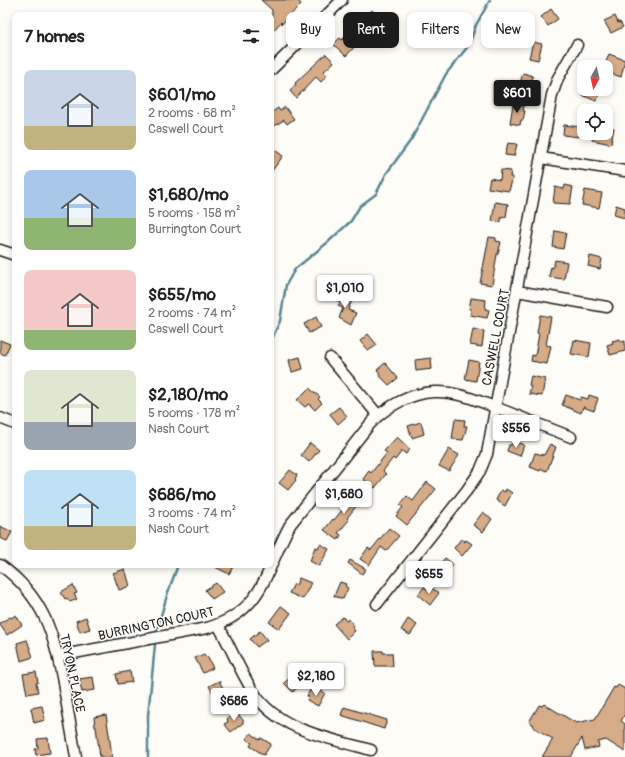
<!DOCTYPE html>
<html lang="en">
<head>
<meta charset="utf-8">
<style>
  :root { --surface:#fff; --page:#f6f6f6; --text:#202124; --muted:#757577; --accent:#1c1c1c }
  body { margin:0; font-family:Pangolin,sans-serif; background:var(--page); color:var(--text); height:100vh; display:flex; flex-direction:column; font-size:15px; white-space:nowrap }
  * { box-sizing:border-box; margin:0 }
  p { font-size:13px; color:var(--muted) }
  .icon { flex:none; width:22px; height:22px; fill:none; stroke:currentColor; stroke-width:2; stroke-linecap:round; stroke-linejoin:round }
  .map { position:relative; flex:1; overflow:hidden }
  .sheet { position:absolute; left:12px; top:12px; width:262px; height:556px; display:flex; flex-direction:column; background:var(--surface); border-radius:8px; box-shadow:0 2px 6px #0003 }
  .sheet>* { flex:none }
  .banner { position:absolute; left:286px; top:12px; width:279px; height:36px; display:flex; gap:8px }
  .needle { width:26px; rotate:188deg }
  .controls { position:absolute; left:577px; top:60px; display:grid; gap:8px }
  .controls a { display:grid; place-items:center; width:36px; height:36px; border-radius:8px; background:var(--surface); box-shadow:0 2px 6px #0003; font-size:20px }
  .price { position:absolute; translate:-50% -34px; padding:0 9px; border-radius:4px; background:#fff; color:#222; font-size:13px; line-height:26px; filter:drop-shadow(0 1px 2px #0008) }
  .price::after { content:''; position:absolute; left:50%; top:24px; width:12px; height:9px; margin-left:-6px; background:inherit; clip-path:polygon(0 0,100% 0,50% 100%) }
  .price.current { background:var(--accent); color:#fff }
  ul { padding:0; list-style:none }
  li { display:flex; align-items:center; gap:12px; height:100px; padding:0 12px }
  li span { display:grid; place-items:center; flex:none; width:112px; height:80px; border-radius:8px; color:#555 }
  li>.icon { margin-inline-start:auto }
  span .icon { width:48px; height:48px; fill:#fffc; stroke-width:1 }
  li b { font-size:17px }
  h2 { display:flex; justify-content:space-between; align-items:center; height:48px; padding:0 12px; font-size:17px }
  .tag { padding:0 14px; border-radius:8px; background:var(--surface); box-shadow:0 2px 6px #0003; font-size:14px; line-height:36px }
  .tag.current { background:var(--accent); color:#fff }
  .map>svg:first-child { display:block }
  .lines { fill:none; stroke-linecap:round; stroke-linejoin:round }
  .stream { stroke:#57868f; stroke-width:2.5 }
  .building { fill:#d6ab87; stroke:#1c1c1c }
  .minor-casing { stroke:#1c1c1c; stroke-width:13 }
  .minor { stroke:#fdfcf7; stroke-width:10 }
  .labels { text-anchor:middle; stroke-width:3; stroke-linejoin:round; paint-order:stroke }
  .street-label { font-size:13px; fill:#1c1c1c; stroke:#fdfcf7 }
</style>
</head>
<body>
<div class="map">
<svg width="625" height="757" viewBox="0 0 625 757">
  <rect width="100%" height="100%" fill="#fdfcf7"/>
  <filter id="ink" filterUnits="userSpaceOnUse"><feTurbulence type="fractalNoise" baseFrequency=".025" numOctaves="2"/><feDisplacementMap in="SourceGraphic" scale="8" xChannelSelector="R" yChannelSelector="G"/><feConvolveMatrix kernelMatrix="1 2 1 2 8 2 1 2 1" color-interpolation-filters="sRGB"/></filter>
  <g filter="url(#ink)">
    <g class="lines">
      <g class="stream">
        <polyline points="271,341 280,321 286,285 295,269 327,243 351,221 360,206 376,194 386,174 411,140 446,74 469,45 476,25 490,0"/>
        <polyline points="157,629 168,592 178,565"/>
        <polyline points="148,757 148,716 155,645"/>
      </g>
    </g>
    <g class="building">
      <polygon points="261,0 297,0 301,4 282,24 281,22 271,33 272,10"/>
      <polygon points="551,9 558,19 548,26 541,17"/>
      <polygon points="372,10 378,16 365,30 358,24"/>
      <polygon points="615,16 618,23 620,22 623,27 611,33 604,21"/>
      <polygon points="348,33 358,43 346,56 333,44 340,38 342,40"/>
      <polygon points="533,42 542,44 538,60 529,58"/>
      <polygon points="326,54 334,62 323,72 327,75 321,82 316,77 296,98 290,91 296,84 295,83"/>
      <polygon points="609,54 625,60 621,77 606,72 609,63 606,62"/>
      <polygon points="523,73 533,76 528,93 518,90"/>
      <polygon points="585,89 597,89 596,91 601,93 596,101 582,95"/>
      <polygon points="513,104 524,106 523,111 525,111 523,120 521,120 520,125 510,123"/>
      <polygon points="285,107 294,119 287,124 284,120 271,128 271,113 278,108 280,111"/>
      <polygon points="564,125 581,127 579,137 563,135"/>
      <polygon points="606,127 614,128 611,144 592,140 593,133 606,133"/>
      <polygon points="508,143 517,144 514,156 505,155"/>
      <polygon points="271,147 283,156 271,172"/>
      <polygon points="501,170 511,171 510,177 513,177 509,191 488,188 490,178 500,180"/>
      <polygon points="565,185 573,187 570,204 553,203 555,187 564,189"/>
      <polygon points="585,190 602,193 599,208 582,205"/>
      <polygon points="495,202 508,204 506,217 501,218 501,222 492,221"/>
      <polygon points="616,205 625,208 625,218 614,215"/>
      <polygon points="555,231 566,233 563,249 553,247"/>
      <polygon points="489,237 496,238 496,241 501,242 498,254 497,254 492,285 480,283"/>
      <polygon points="590,256 602,259 600,269 588,266"/>
      <polygon points="555,260 567,262 564,279 549,277 551,267 553,268"/>
      <polygon points="335,293 352,300 348,310 356,313 351,325 339,318 343,308 338,306 340,302 333,298"/>
      <polygon points="471,298 486,300 485,309 489,310 487,318 470,315 471,309 469,309"/>
      <polygon points="540,315 551,317 546,345 551,346 547,364 531,361 532,355 535,356 539,334 537,333"/>
      <polygon points="316,317 321,327 309,333 304,324"/>
      <polygon points="473,329 484,331 482,347 470,345"/>
      <polygon points="368,334 377,345 368,351 360,341"/>
      <polygon points="620,339 621,342 625,341 625,351 610,355 607,345 613,343 612,341"/>
      <polygon points="0,340 10,344 5,355 0,353"/>
      <polygon points="574,340 591,343 589,357 571,354"/>
      <polygon points="300,357 303,369 292,372 289,360"/>
      <polygon points="431,358 432,369 416,371 415,360"/>
      <polygon points="469,360 479,362 476,381 465,379"/>
      <polygon points="385,363 398,378 389,385 379,375 381,374 377,370"/>
      <polygon points="531,376 545,379 542,396 529,394 531,386 529,385"/>
      <polygon points="309,388 320,397 318,399 322,403 315,410 309,404 305,407 297,400"/>
      <polygon points="566,395 580,400 581,397 588,399 589,395 598,398 594,411 583,407 581,413 562,405"/>
      <polygon points="339,407 347,416 338,424 330,414"/>
      <polygon points="455,419 465,420 464,426 467,426 463,440 452,439"/>
      <polygon points="421,422 424,434 412,438 408,426"/>
      <polygon points="397,437 410,449 406,454 402,451 395,460 393,458 383,471 386,474 375,488 363,479 369,471 371,473 387,453 384,451"/>
      <polygon points="516,442 524,445 520,456 507,451 509,445 511,445 512,443 515,444"/>
      <polygon points="310,443 319,450 309,462 301,455"/>
      <polygon points="550,444 556,447 547,471 541,469 540,471 530,467 535,453 544,455"/>
      <polygon points="449,449 459,455 449,471 439,466"/>
      <polygon points="290,470 297,475 295,479 296,480 288,490 279,483"/>
      <polygon points="427,482 436,489 407,525 396,516 403,507 400,505 407,496 413,501"/>
      <polygon points="506,489 512,493 505,506 496,500 501,490 505,492"/>
      <polygon points="357,490 364,496 347,518 349,520 338,533 341,535 338,540 324,530 333,519 334,520 347,504 344,502 352,493 353,494"/>
      <polygon points="483,512 492,519 483,532 473,525"/>
      <polygon points="0,526 12,532 7,541 0,538"/>
      <polygon points="389,528 399,536 386,551 381,547 369,565 360,559 368,548 371,550"/>
      <polygon points="461,539 465,542 466,540 472,544 462,556 454,548"/>
      <polygon points="320,544 329,549 319,566 310,561 315,547 318,548"/>
      <polygon points="445,558 453,564 444,577 435,570"/>
      <polygon points="350,560 366,569 362,574 348,563"/>
      <polygon points="211,565 234,565 229,574"/>
      <polygon points="125,569 130,586 119,590 113,573"/>
      <polygon points="299,578 311,583 303,599 289,593 294,584 296,585"/>
      <polygon points="340,582 346,584 345,586 348,588 343,599 334,596"/>
      <polygon points="216,583 223,592 212,599 205,590"/>
      <polygon points="73,585 77,593 74,594 77,599 70,602 67,598 65,599 61,592"/>
      <polygon points="429,586 439,593 430,605 418,595 424,587 427,589"/>
      <polygon points="281,606 291,613 279,629 269,622"/>
      <polygon points="16,615 22,625 7,635 0,625 0,623 10,617 11,618"/>
      <polygon points="86,617 90,629 80,632 76,621"/>
      <polygon points="343,617 346,621 349,619 354,626 352,627 355,631 347,639 334,624"/>
      <polygon points="408,619 417,625 410,635 401,630"/>
      <polygon points="260,631 267,640 257,647 250,639"/>
      <polygon points="27,640 33,657 21,661 17,643"/>
      <polygon points="374,651 383,651 383,653 392,653 393,666 375,666"/>
      <polygon points="204,654 206,657 207,656 213,668 203,673 195,658"/>
      <polygon points="130,671 132,682 118,684 116,674"/>
      <polygon points="36,672 38,683 36,683 38,692 27,694 23,674"/>
      <polygon points="292,676 300,685 293,692 284,683"/>
      <polygon points="93,677 95,690 82,692 79,679"/>
      <polygon points="219,681 228,697 218,703 209,686"/>
      <polygon points="618,685 625,689 625,714 621,721 625,724 625,752 606,740 598,742 599,747 585,750 582,738 571,757 542,757 553,739 533,727 534,725 529,722 539,705 542,706 544,704 576,723 595,719 614,687 616,688"/>
      <polygon points="310,690 317,694 319,690 325,693 318,706 307,700 309,697 307,696"/>
      <polygon points="42,706 45,720 34,723 31,708"/>
      <polygon points="344,707 387,720 384,729 341,715"/>
      <polygon points="236,712 243,720 243,723 231,732 224,724 228,722 227,719"/>
      <polygon points="106,715 109,734 112,757 100,757 96,727 95,727 94,717"/>
      <polygon points="251,733 260,740 261,738 271,744 264,755 250,746 252,743 246,739"/>
      <polygon points="48,738 50,753 36,755 35,749 38,748 37,739"/>
    </g>
    <g class="lines">
      <defs>
        <g id="minor">
          <polyline points="271,70 342,0"/>
          <polyline points="541,158 625,171"/>
          <polyline points="0,250 15,255"/>
          <polyline points="517,291 607,307"/>
          <polyline points="330,358 378,415"/>
          <polyline points="0,418 15,424"/>
          <path d="M0,565C45,597 55,637 64,688C68,711 72,734 76,757"/>
          <polyline points="377,604 467,490 480,471 487,454 552,95 558,78 577,45"/>
          <path d="M218,625C231,647 240,672 254,693C279,731 330,738 371,750"/>
          <path d="M58,656L207,628C265,611 265,570 290,525L370,424C385,407 411,393 434,392C459,391 483,403 505,411C527,420 549,428 571,437"/>
        </g>
      </defs>
      <use href="#minor" class="minor-casing"/>
      <use href="#minor" class="minor"/>
    </g>
  </g>
  <g class="labels">
    <g class="street-label">
      <text transform="translate(495 337) rotate(-79)" y="5">CASWELL COURT</text>
      <text transform="translate(156 623) rotate(-12)" y="5">BURRINGTON COURT</text>
      <text transform="translate(73 673) rotate(78)" y="5">TRYON PLACE</text>
    </g>
  </g>
</svg>
<div class="controls">
<a><svg class="needle" viewBox="-14 -14 28 28"><path d="M0-13l5 13h-10z" fill="#e53935"/><path d="M0 13l5-13h-10z" fill="#757577"/></svg></a>
<a><svg class="icon" aria-label="locate" viewBox="0 0 24 24"><circle cx="12" cy="12" r="6"/><path d="M12 2v4M12 18v4M2 12h4M18 12h4"/></svg></a>
</div>
<b class="price current" style="left:517px;top:114px">$601</b>
<b class="price" style="left:345px;top:309px">$1,010</b>
<b class="price" style="left:516px;top:449px">$556</b>
<b class="price" style="left:344px;top:515px">$1,680</b>
<b class="price" style="left:429px;top:595px">$655</b>
<b class="price" style="left:316px;top:697px">$2,180</b>
<b class="price" style="left:234px;top:722px">$686</b>
<div class="banner">
<a class="tag">Buy</a>
<a class="tag current">Rent</a>
<a class="tag">Filters</a>
<a class="tag">New</a>
</div>
<section class="sheet">
<h2>7 homes<svg class="icon" aria-label="filters" viewBox="0 0 24 24"><path d="M4 7h16M4 17h16"/><circle cx="9" cy="7" r="2"/><circle cx="15" cy="17" r="2"/></svg></h2>
<ul>
<li><span style="background:linear-gradient(#c9d6e8 70%,#c2b280 0)"><svg class="icon" aria-label="home" viewBox="0 0 24 24"><path d="M3 11l9-7 9 7M6 9v11h12V9"/></svg></span><div><b>$601/mo</b><p>2 rooms · 68 m²</p><p>Caswell Court</p></div></li>
<li><span style="background:linear-gradient(#a9c7e8 60%,#8fb573 0)"><svg class="icon" aria-label="home" viewBox="0 0 24 24"><path d="M3 11l9-7 9 7M6 9v11h12V9"/></svg></span><div><b>$1,680/mo</b><p>5 rooms · 158 m²</p><p>Burrington Court</p></div></li>
<li><span style="background:linear-gradient(#f6c9c9 75%,#8fb573 0)"><svg class="icon" aria-label="home" viewBox="0 0 24 24"><path d="M3 11l9-7 9 7M6 9v11h12V9"/></svg></span><div><b>$655/mo</b><p>2 rooms · 74 m²</p><p>Caswell Court</p></div></li>
<li><span style="background:linear-gradient(#dfe7d0 65%,#9aa5b1 0)"><svg class="icon" aria-label="home" viewBox="0 0 24 24"><path d="M3 11l9-7 9 7M6 9v11h12V9"/></svg></span><div><b>$2,180/mo</b><p>5 rooms · 178 m²</p><p>Nash Court</p></div></li>
<li><span style="background:linear-gradient(#bfe0f5 70%,#c2b280 0)"><svg class="icon" aria-label="home" viewBox="0 0 24 24"><path d="M3 11l9-7 9 7M6 9v11h12V9"/></svg></span><div><b>$686/mo</b><p>3 rooms · 74 m²</p><p>Nash Court</p></div></li>
</ul>
</section>
</div>
</body>
</html>
